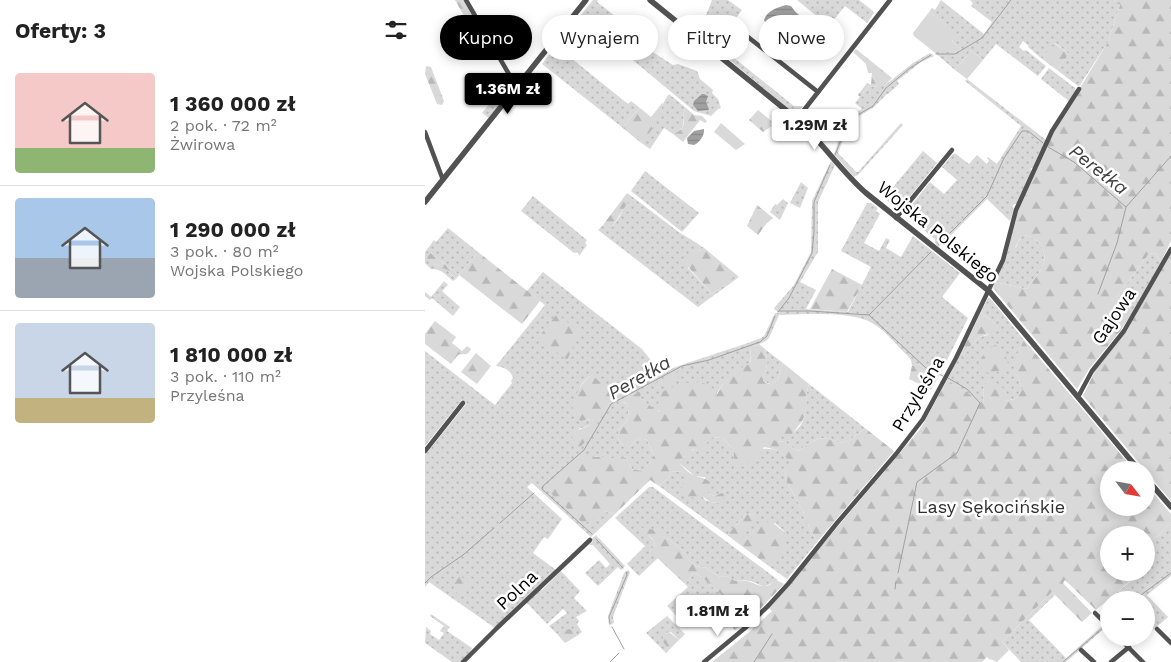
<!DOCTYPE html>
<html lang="pl">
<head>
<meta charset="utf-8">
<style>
  :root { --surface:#fff; --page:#f2f2f2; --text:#222; --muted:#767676; --line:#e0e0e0; --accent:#000 }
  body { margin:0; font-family:"Work Sans",sans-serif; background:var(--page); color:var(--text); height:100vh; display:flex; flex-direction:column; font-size:19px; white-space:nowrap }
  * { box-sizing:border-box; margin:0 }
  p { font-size:16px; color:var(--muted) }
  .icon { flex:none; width:28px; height:28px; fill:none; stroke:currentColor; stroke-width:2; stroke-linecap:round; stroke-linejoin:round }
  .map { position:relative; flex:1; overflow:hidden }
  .details { display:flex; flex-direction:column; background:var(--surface); width:425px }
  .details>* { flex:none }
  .top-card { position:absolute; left:15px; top:15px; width:475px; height:45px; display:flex; gap:10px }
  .needle { width:32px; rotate:121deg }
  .controls { position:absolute; left:675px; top:461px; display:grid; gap:10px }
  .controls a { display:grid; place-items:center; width:55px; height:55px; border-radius:50%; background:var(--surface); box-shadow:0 2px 12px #0003; font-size:25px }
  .price { position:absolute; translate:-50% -42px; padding:0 11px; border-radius:5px; background:#fff; color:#222; font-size:16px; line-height:32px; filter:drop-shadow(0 1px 2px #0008) }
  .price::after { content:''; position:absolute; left:50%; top:30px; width:15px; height:11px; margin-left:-8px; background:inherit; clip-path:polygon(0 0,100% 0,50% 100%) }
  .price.active { background:var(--accent); color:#fff }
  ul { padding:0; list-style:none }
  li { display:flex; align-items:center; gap:15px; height:125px; padding:0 15px }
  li+li { border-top:1px solid var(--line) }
  li span { display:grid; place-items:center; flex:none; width:140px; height:100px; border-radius:5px; color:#555 }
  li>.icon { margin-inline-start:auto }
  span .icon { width:60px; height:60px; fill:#fffc; stroke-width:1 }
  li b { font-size:21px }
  h2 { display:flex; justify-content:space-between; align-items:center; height:60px; padding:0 15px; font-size:21px }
  .chip { padding:0 18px; border-radius:22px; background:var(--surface); box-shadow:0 2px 12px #0003; font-size:18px; line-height:45px }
  .chip.active { background:var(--accent); color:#fff }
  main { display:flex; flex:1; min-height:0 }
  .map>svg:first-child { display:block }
  .grass { fill:url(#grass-dots); fill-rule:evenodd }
  .forest { fill:url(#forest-firs) }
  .green { fill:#d9d9d9 }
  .water { fill:url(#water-rules) }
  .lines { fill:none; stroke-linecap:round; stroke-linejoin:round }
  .stream { stroke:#a0a0a0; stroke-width:1 }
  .minor { stroke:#525252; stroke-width:4.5 }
  .tertiary { stroke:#525252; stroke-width:5.5 }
  .labels { text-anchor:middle; stroke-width:5; stroke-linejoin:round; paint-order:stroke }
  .street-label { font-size:18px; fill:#000; stroke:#fff }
  .park-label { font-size:18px; fill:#303030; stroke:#fff }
  .water-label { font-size:19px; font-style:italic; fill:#414141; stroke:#fff }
</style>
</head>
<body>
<main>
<section class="details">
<h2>Oferty: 3<svg class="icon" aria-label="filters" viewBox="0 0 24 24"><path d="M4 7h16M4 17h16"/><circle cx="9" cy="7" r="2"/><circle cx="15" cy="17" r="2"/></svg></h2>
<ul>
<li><span style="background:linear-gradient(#f6c9c9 75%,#8fb573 0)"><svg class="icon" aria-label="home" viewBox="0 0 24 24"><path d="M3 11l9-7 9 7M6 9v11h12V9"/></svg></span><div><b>1 360 000 zł</b><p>2 pok. · 72 m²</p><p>Żwirowa</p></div></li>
<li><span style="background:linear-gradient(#a9c7e8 60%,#9aa5b1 0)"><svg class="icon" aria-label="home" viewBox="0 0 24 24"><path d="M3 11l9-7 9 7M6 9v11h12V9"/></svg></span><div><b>1 290 000 zł</b><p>3 pok. · 80 m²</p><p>Wojska Polskiego</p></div></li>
<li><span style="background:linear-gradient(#c9d6e8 75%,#c2b280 0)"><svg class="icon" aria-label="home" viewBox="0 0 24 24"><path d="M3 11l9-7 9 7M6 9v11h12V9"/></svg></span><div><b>1 810 000 zł</b><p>3 pok. · 110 m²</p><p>Przyleśna</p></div></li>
</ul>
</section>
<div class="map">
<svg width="746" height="662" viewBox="0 0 746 662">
  <defs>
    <pattern id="grass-dots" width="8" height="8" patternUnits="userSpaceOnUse" patternTransform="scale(1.25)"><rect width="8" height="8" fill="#d9d9d9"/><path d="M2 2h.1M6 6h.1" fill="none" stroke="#b8b8b8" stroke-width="1.8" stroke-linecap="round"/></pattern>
    <pattern id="forest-firs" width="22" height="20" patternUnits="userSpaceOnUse" patternTransform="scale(1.25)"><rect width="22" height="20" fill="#d9d9d9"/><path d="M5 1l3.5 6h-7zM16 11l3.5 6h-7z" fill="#b8b8b8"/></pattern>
    <pattern id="water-rules" width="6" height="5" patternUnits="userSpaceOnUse" patternTransform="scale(1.25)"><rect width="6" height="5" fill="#a0a0a0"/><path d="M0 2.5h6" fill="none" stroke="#888"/></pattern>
  </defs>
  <rect width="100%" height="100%" fill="#fff"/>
  <g class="grass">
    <polygon points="168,0 173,0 172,2 194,19 223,49 248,65 253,64 272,71 275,79 288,90 287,93 293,99 296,108 293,109 286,116 269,111 155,16"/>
    <polygon points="287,0 303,0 317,10 308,22 304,20 288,41 275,31"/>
    <polygon points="372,0 434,0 448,11 449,13 442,23 420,6 404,26"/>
    <polygon points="516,0 559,34 567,22 546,6 548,3 545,0 689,0 695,5 683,42 655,85 653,86 632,70 644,54 630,43 617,59 603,47 604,46 598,41 594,47 599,51 601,50 621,66 613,76 571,44 558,60 546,51 530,70 509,52 530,52 536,49 527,41 532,34 504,12 507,8 510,10"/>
    <polygon points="304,25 317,34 303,53 369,106 378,106 372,113 370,113 360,106 288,46"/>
    <polygon points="131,46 203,104 206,101 215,108 204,119 198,128 117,64"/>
    <polygon points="505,53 509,56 496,62 472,81 474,84 463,94 462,94 449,107 425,122 413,153 431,172 433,172 476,123 478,125 433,175 429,177 409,154 421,119 437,109 430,103 444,86 450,87 458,78 459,86 488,63"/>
    <polygon points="624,68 650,88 651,92 645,102 616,79"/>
    <polygon points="85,78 89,87 64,118 57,113"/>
    <polygon points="542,79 621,140 609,167 606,168 606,173 592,204 589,204 587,207 589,209 585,221 562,199 514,247 510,243 510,239 480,215 480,213 505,182 519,194 532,180 517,167 528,154 531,154 544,164 552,155 562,164 564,161 562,158 563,157 572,164 596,126 540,81"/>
    <path d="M244,94L260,107C256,121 264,127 248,134L239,128L225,149L215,142C231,129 233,109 244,94Z"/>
    <polygon points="498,151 512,163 475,209 472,209 459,198"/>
    <path d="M406,161L410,165L393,202V252L375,282L391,290L381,309L423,312L446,267L416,251L442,203H446L453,208L451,211L455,214L439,243L454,251L461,238L465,240L461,248L476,257L488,236L535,273L517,297L543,318L514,376L493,364L487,366L486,360L482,355C471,345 460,330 447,323C428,311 377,314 354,315L344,338L341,341L325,348C329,369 319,364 307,375C301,380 296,387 291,394L235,405V410L232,412L215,398V392L198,402L202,404C205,417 203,422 193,430V439L199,447H205L213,438L222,440L229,455L224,464L216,472L207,469L201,458L185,459L169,456L174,513L180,511L189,515L166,537L107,483L102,487L137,519L123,539L119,537L108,553L131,570L70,628L4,582L0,587V455L42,403L37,400L0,446V351L70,405L87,383L86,381L88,378C86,370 79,367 71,366L120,305L102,291L118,272L217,349L236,373C269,359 303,351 336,338L339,336L350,313H354L349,309L350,307L369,285L386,252L387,201ZM167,375L186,401L179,412L147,443L154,429L165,425L168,422L167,419L156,421C154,402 147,387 167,375Z"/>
    <polygon points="220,171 274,213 257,232 206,191"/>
    <polygon points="376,182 383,188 375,208 365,203"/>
    <polygon points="205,195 255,233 267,240 279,248 273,251 263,268 287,294 313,276 314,277 273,307 173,230 178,225 182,227 187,227 195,216"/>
    <polygon points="108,196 162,240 160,243 162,245 154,256 153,252 149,253 96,211"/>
    <polygon points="358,199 363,203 355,220 345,212 350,204 352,205"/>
    <path d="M23,228L53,252L34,275L4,252L10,264L22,270L31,279L28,281C22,276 16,268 6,269L0,263V252L9,240L11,242Z"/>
    <path d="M597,235C610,235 622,247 619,262C617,271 607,281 602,289L570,282L582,253L591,247Z"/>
    <polygon points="727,253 731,254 736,262 707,313 695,312 690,310 691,298 723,255"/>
    <polygon points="19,281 23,285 17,291 35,307 28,316 7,298 5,300 0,296 0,292 6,297"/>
    <path d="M563,298H565L599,340C589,359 588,370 598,388C593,398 590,401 579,400L563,381L559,384L558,404L522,380L536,353L539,354L554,337L563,335L570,324L556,312Z"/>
    <path d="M341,350L358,363L352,381L345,384L338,381C340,371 345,362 340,353Z"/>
    <path d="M384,384L440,428L424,441L415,443C393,433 391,440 372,451L360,442L351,441L348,439L350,436C356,435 364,436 369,432C386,419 378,401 384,384Z"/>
    <path d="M285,437L297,438L308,449L309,458C329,451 350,439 366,463L360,472L362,482L378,511L380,518L392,542L362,579L341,564C352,557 355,545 361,535L359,531L350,523L324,540H321L317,537L330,515L323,514L319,516L302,535L234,486L243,478L246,471L259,472L280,500L285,502L293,503L301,491L290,496L283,494L280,477L270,476L255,464V460Z"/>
    <path d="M224,487H228L353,580L339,587C329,582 321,579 310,581L302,576L295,577L281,568L271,566L265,561L256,549L242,538L221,533L229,541L230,545L225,551L233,558L214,576L202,564L220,546L190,518Z"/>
    <polygon points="746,522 746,576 722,595 743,617 721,636 721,600 684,600 684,604 681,601 706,581 699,573 721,572 721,542 733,536"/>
    <polygon points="171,535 200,566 196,570 193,567 173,586 160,573 174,560 181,568 185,564 168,545 164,545 168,541 167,539"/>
    <polygon points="203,570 205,572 188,617 189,623 184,625 183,616 199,573"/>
    <polygon points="136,571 155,591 149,598 162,611 151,617 154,621 152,624 157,632 152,636 149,631 135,632 132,634 124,626 142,613 138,609 122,624 101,602 114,590 117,590"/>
    <path d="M269,573C281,578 289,590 300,597L297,606L291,612L280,602L258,623L242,606L263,587L260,584Z"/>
    <polygon points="627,592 630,595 604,620 641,658 678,625 681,627 641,662 596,662 577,642"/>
    <polygon points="6,614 25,627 22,631 47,648 45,652 36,662 27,662 0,643 1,627 6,631 5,634 14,640 19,633 15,631 19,626 5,616"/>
    <polygon points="242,616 260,634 254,640 246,632 241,633 241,645 244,650 241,653 221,633"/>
  </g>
  <g class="forest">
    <polygon points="30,0 39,0 65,43 57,47"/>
    <path d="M689,0H746V241L736,262L731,254L727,253L723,255L691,298V310L695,312L707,313L696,330L664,369L652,389L568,288L570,282L602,289C607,281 617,271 619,262C622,247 610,235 597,235L587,253H582L592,211L628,132L683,42L695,5Z"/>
    <polygon points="629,43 644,54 632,70 617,59"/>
    <polygon points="431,49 467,78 458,87 458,79 450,87 444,86 435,97 433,95 442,83 446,85 447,73 443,73 441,64 428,52"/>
    <polygon points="1,66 6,67 19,101 17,105 12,104 0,74"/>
    <path d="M238,102C237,116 227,133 215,142L198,128L204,119L215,108L226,117Z"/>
    <path d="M260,107L269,115L277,116L282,121L280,123L275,120L258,142L248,134C265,127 256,121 260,107Z"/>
    <polygon points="333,110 350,124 338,132 324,120"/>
    <polygon points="202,193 205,195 205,199 187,227 182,227 178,225"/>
    <polygon points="332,205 348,218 341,224 333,235 322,226"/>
    <polygon points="279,248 313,276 287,294 257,260 267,249 273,251"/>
    <polygon points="4,252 34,275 53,252 115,301 97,324 34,275 31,279 22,270 2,260 1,255"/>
    <polygon points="746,252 746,501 658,396 671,369 701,332"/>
    <polygon points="407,269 437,285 422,312 385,309"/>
    <polygon points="556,312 570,324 572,328 570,332 554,337 539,354 536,353"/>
    <polygon points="132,314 155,332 142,360 113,338"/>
    <path d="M10,321L31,337L27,343L37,351L42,346L46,349C42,357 39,353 33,355L26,364L0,344V334Z"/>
    <path d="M599,340L709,470H684V508H721V485L746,514V522L733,536L721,542V535H684V572L699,573L706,580L671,610L640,580L638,583L667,613L657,622L627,592L577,642L584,650L572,662L566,659L565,660L562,657L557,662H287L323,633L347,611L344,608L496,428L522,380L558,403L559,384L563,381H569L578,388L579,400C590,401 593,398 598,388C587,367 588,361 599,340Z"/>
    <path d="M334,344L341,350L340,353L343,361L338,381L344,384L352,381L358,363L384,384C379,398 385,414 374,425C371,428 370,432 366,435C360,439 354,433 349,439L351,441L360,442L372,451C391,440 393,433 415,443L424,441L440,428L469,451L392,542L380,518L378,511L362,482L360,472L365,463C359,452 350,449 339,447C334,457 323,466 312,468L309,458L308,449L297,438L285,437L279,449L275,453L268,449L265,454L260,456L255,460V464C259,468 263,473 269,475C275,478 279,477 285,482L283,494L290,496L301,491V495L293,503L285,502L277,496L272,498L262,497L257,492V484L262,478L259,472L246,471L243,478L234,486L225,480L189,515L180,511L159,524L119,487L155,456C171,456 185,459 201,458L207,469L216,471L224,464L229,455L222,440L213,438L205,447H199L193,439V430C203,422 205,417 202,404L198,401L216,391L215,398L233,412L235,410L233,399L235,393C252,384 280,373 292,394C297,386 302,377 310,372C322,363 329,368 325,348Z"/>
    <path d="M570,345C579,350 581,355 583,364C577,373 570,374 560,372L556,367L555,360L561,352Z"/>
    <polygon points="51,353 66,366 52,384 36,372"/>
    <polygon points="493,364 514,376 506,390 484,379 487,366"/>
    <polygon points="268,366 243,385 225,386 263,367"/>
    <path d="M167,375L193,398L186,401L161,441L151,451C148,444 145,440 149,432L165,425L168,421L166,419L156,421L149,416L146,410C151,396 154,383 167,375Z"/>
    <path d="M323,514L330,515L329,520L318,537L321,540C334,538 337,511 353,527C356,530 359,530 361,535L358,544L361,547L354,560L346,561L341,564L302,535L319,516Z"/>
    <path d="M213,527L241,532L242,538L256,549L265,561L271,566L281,568L295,577L302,576L310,581C326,578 330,587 341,586C345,586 348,582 351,580L359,584L332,612L310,630L308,628L310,621L307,612L303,611L295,616L291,612L297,606L300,597C289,590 281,578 269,573L260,584L225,551L230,545C229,538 223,534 216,532Z"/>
    <polygon points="35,576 45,583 34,598 29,584"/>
    <polygon points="144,629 149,631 152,636 140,643 132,634 135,632"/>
    <polygon points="244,632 254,640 244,650 237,640 239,635"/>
  </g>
  <g class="green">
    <polygon points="504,12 533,34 527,41 536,49 530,52 509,52 489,36 488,33"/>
    <polygon points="546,51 558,60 542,79 530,70"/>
    <polygon points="296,123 320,144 311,150 289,132"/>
  </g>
  <g class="water">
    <path d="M361,5L366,6C376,21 381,15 393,22C390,33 383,44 371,40L366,43L341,24L339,20C343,10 351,8 361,5Z"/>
    <polygon points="277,94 279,94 283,96 281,102 284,109 283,110 273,111 268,105 269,101"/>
    <path d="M279,129C280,135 274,143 269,145L263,144L262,138L269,131Z"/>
  </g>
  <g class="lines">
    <g class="stream">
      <polyline points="511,54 530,54 557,38 586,0"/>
      <polyline points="623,147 649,162 701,207 746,156"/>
      <polyline points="410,155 424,120 448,106 461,88 485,68 506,55"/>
      <polyline points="538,220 562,196 579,158 597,131 603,131 618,143"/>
      <polyline points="513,245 536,222"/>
      <polyline points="673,294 692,243 701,207"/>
      <polyline points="354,311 385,311 444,315 506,252"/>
      <polyline points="353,312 364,298 387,253 389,232 389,202 405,165"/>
      <polyline points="444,315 501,368 518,376"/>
      <polyline points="75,523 109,493"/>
      <polyline points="167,534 117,489 118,486 159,450 186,404 257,366 284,360 335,342 342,336 350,316"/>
      <polyline points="171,539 198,568"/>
      <polyline points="473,573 492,482 532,453 555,403 542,389 523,378"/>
      <polyline points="0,583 6,577 38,555 69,528"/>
      <polyline points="470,589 471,582"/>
      <polyline points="709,600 746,573"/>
      <polyline points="185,624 184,617 202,575 201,572"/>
      <polyline points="187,627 199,649"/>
      <polyline points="185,662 194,653"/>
      <polyline points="329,662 347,634"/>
      <polyline points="638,662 679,627"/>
    </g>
    <g class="minor">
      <polyline points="41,0 92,88"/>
      <polyline points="284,48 304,22 393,92"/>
      <polyline points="372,119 465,0"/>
      <polyline points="0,132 18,180"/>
      <polyline points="471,218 527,150"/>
      <polyline points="653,397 667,371 699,331 746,249"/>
      <polyline points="0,451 38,403"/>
      <polyline points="670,613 684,627"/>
      <polyline points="732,629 746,643"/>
      <polyline points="694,638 718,662"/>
      <polyline points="656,650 669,662"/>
      <polyline points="38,662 72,628 165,540"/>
      <polyline points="279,662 320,628 343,606 363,584 412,523 471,454 498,419 531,358 578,260 591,210 627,131 654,89"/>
      <polyline points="686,662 704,647"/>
    </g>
    <g class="tertiary">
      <path d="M225,0L372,119C397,142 416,171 441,193L564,291L714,470"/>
      <polyline points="0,202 161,0"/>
      <polyline points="721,478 746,507"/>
    </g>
  </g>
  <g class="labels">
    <g class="street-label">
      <text transform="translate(513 232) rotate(39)" y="6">Wojska Polskiego</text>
      <text transform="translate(689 316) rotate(-56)" y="6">Gajowa</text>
      <text transform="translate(493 394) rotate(-59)" y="6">Przyleśna</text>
      <text transform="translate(92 590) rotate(-43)" y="6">Polna</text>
    </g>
    <g class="park-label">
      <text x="566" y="513">Lasy Sękocińskie</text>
    </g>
    <g class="water-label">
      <text transform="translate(674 169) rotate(38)" y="7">Perełka</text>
      <text transform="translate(214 377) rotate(-30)" y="7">Perełka</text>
    </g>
  </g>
</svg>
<div class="controls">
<a><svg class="needle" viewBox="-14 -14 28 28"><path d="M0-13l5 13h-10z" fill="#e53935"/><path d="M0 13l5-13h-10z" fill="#767676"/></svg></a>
<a>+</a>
<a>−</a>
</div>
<b class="price active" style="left:83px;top:115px">1.36M zł</b>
<b class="price" style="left:390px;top:151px">1.29M zł</b>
<b class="price" style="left:293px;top:637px">1.81M zł</b>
<div class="top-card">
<a class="chip active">Kupno</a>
<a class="chip">Wynajem</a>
<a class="chip">Filtry</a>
<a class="chip">Nowe</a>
</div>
</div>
</main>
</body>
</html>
